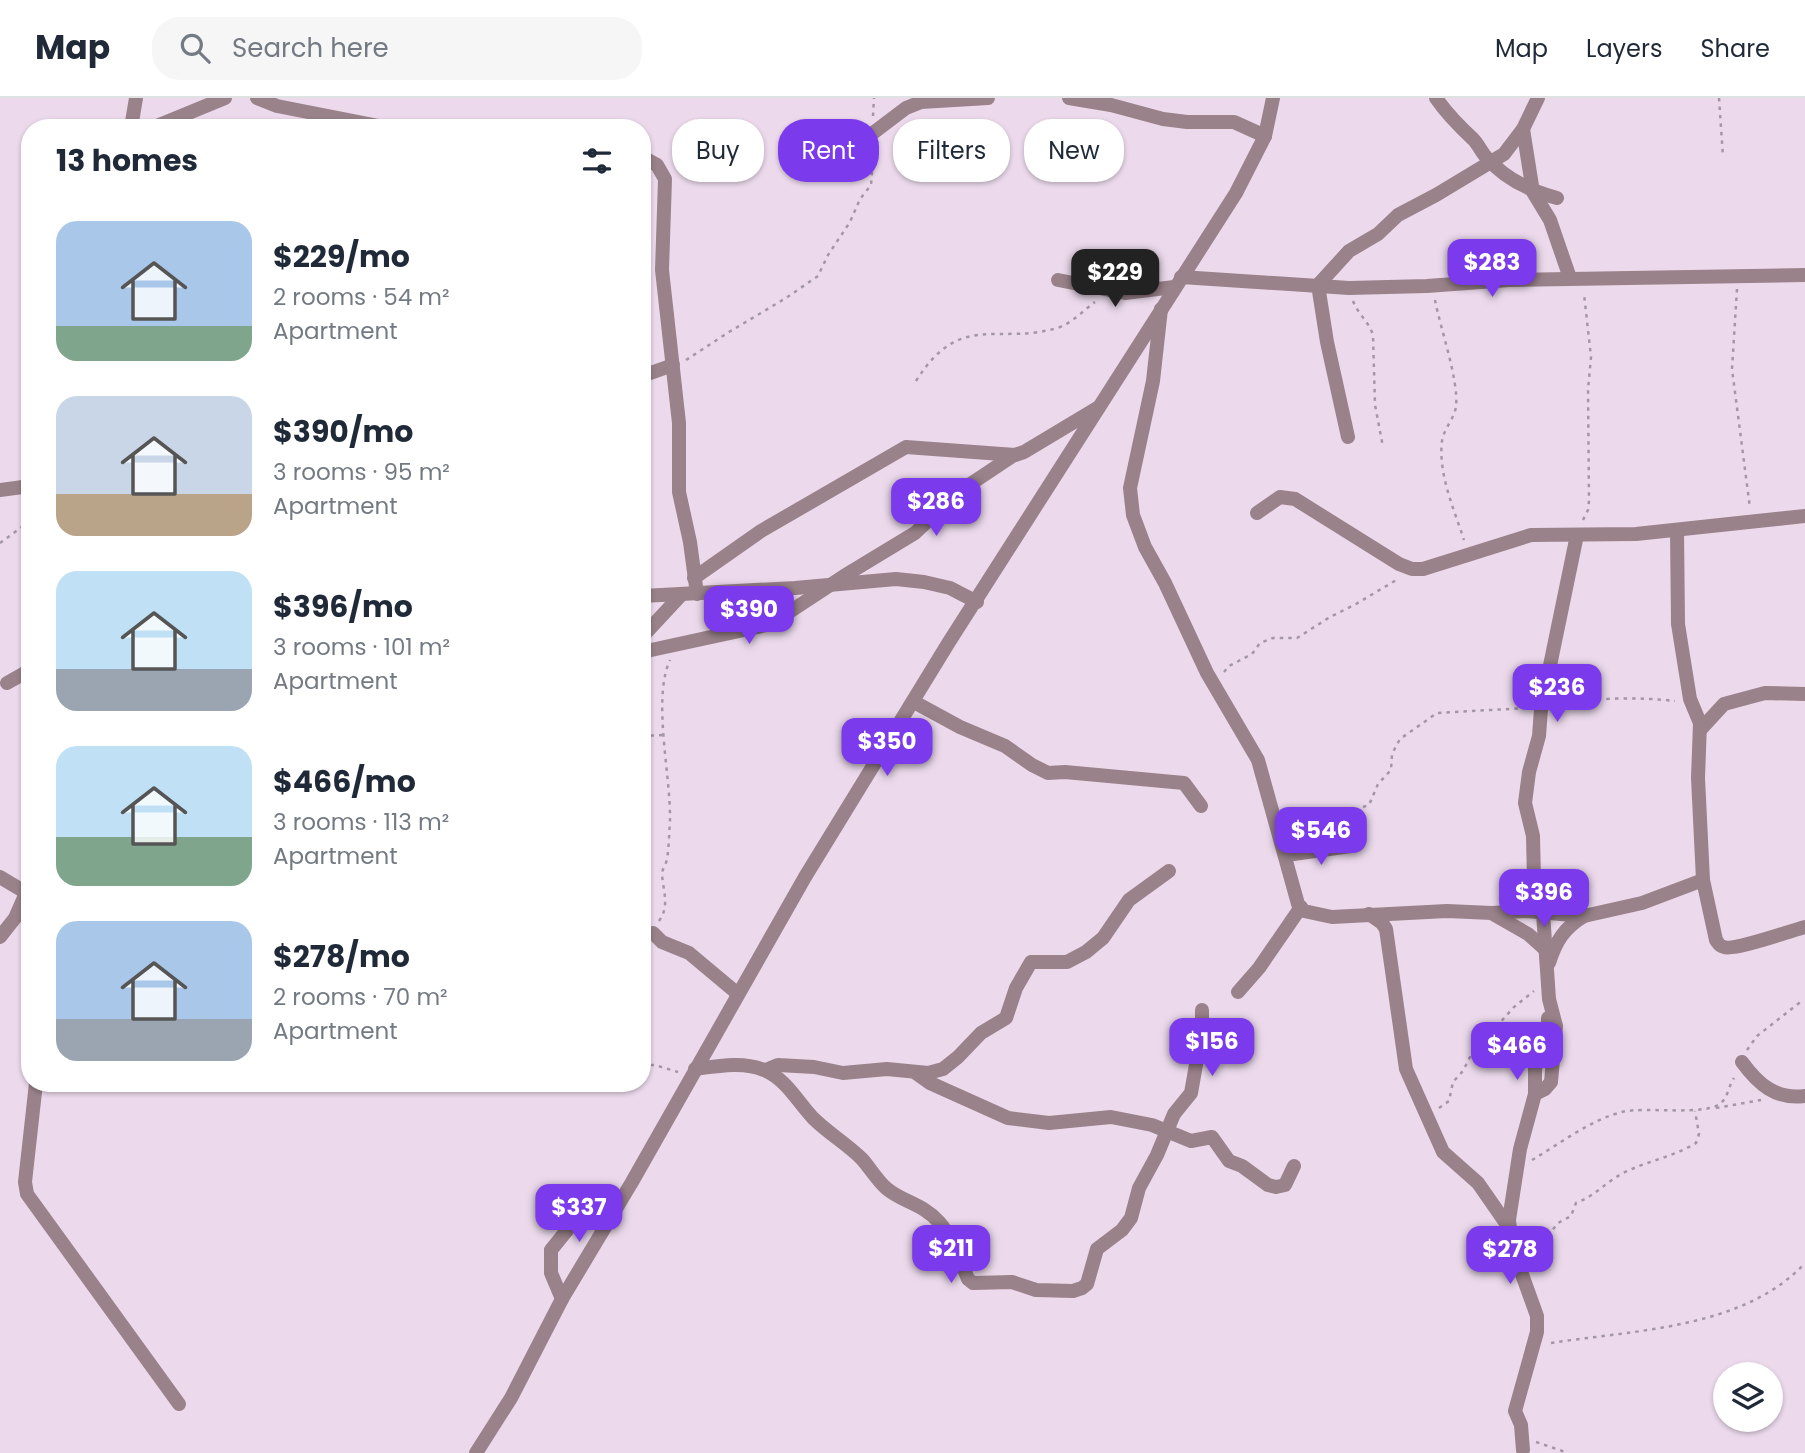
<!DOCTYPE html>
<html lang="en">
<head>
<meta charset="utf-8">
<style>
  :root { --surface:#fff; --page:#f6f6f7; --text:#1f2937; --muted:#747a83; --line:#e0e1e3; --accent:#7c3aed }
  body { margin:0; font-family:Poppins,sans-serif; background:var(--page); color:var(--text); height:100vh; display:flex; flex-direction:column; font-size:26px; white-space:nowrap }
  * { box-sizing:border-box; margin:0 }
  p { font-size:23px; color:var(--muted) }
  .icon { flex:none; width:38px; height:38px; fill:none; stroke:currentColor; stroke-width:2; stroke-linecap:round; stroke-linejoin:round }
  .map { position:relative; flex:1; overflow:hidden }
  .details { position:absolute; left:21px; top:21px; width:630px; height:973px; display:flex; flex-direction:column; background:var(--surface); border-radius:28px; box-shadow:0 2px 5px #0004 }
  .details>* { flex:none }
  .hud { position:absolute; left:672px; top:21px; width:665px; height:63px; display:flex; gap:14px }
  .controls { position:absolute; left:1713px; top:1264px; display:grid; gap:14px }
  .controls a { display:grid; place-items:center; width:70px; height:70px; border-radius:50%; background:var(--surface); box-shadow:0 2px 5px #0004; font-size:35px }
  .price { position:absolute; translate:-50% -60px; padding:0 16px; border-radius:14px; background:var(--accent); color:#fff; font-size:23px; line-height:46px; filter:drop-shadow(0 2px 4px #0008) }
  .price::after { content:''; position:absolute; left:50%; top:42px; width:21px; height:16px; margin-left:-10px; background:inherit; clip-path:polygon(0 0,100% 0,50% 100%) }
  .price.selected { background:#222; color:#fff }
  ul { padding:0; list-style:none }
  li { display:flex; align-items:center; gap:21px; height:175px; padding:0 35px }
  li span { display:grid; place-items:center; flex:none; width:196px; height:140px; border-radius:21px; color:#555 }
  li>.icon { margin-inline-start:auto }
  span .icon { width:84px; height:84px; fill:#fffc; stroke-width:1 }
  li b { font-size:30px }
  h2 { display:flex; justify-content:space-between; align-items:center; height:84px; padding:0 35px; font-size:30px }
  .tag { padding:0 24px; border-radius:28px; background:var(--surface); box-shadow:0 2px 5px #0004; font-size:24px; line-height:63px }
  .tag.selected { background:var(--accent); color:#fff }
  header { display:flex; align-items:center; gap:42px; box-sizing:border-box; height:98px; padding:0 35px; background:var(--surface); border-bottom:2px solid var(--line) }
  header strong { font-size:33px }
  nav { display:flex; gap:38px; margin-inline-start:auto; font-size:24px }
  .search { width:490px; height:63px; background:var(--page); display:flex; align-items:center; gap:18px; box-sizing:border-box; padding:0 24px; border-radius:28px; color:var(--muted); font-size:26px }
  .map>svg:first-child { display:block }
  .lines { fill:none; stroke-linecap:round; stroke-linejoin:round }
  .path { stroke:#a497a4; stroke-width:2.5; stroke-dasharray:3.5 5; stroke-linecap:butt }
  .minor { stroke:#9a828a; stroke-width:14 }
  .tertiary { stroke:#9a828a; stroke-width:14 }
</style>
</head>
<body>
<header>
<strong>Map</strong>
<div class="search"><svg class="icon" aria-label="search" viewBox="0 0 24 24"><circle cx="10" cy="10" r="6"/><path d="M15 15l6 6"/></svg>Search here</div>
<nav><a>Map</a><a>Layers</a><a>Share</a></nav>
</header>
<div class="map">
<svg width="1805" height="1355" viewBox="0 0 1805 1355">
  <rect width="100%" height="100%" fill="#ecdaec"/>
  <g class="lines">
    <g class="path">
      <polyline points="1719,0 1723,59"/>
      <polyline points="873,18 874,0"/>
      <polyline points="1737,191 1732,271 1750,410"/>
      <path d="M1435,202C1440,229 1459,283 1456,308C1455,320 1444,330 1442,343C1438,376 1454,411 1464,442"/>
      <path d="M1353,203C1358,216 1369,224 1373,237L1375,307L1383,349"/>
      <polyline points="686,262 729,234 786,200 818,178 828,157 850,124 860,101 871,87 874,49"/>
      <path d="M916,283C961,211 999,249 1060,229C1073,224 1084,212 1095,204"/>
      <polyline points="1583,422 1588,412 1589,403 1588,292 1591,259 1584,196"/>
      <polyline points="0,445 30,423"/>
      <polyline points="1224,574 1229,568 1252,556 1260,545 1273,540 1297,540 1330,519 1356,506 1398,481"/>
      <path d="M1556,608C1588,599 1642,599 1675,603"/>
      <polyline points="642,638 663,637"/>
      <polyline points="1363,709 1369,707 1378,686 1391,672 1392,656 1400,641 1437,615 1526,610"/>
      <path d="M659,823C670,808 663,793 662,776C662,771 666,767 667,761C669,749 669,736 670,723C671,677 652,601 670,562"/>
      <polyline points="1747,952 1757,938 1803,902"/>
      <polyline points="642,967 655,967 678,974"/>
      <polyline points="1439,1010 1449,1003 1453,984 1463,973 1471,957 1514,909 1534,893"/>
      <polyline points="1716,1010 1761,1002"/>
      <path d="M1532,1062C1561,1045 1590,1022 1622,1014C1644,1008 1709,1019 1722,1004C1728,998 1729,987 1734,980"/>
      <path d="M1532,1158L1558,1125L1571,1118L1576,1105C1595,1098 1606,1084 1623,1075C1647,1063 1673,1059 1696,1045L1699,1036L1695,1013"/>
      <path d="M1551,1245C1634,1232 1744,1231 1805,1165"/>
      <polyline points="1536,1344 1568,1355"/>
    </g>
    <g class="minor">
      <polyline points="257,0 277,8 389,30"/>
      <polyline points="1069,0 1111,7 1163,21 1187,24 1234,24 1265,38"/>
      <path d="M1436,0C1447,16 1459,28 1473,41C1478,46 1481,53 1486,59C1505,81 1530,93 1557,100"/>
      <polyline points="131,30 136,0"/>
      <polyline points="152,30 225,0"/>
      <polyline points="1523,31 1533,94 1550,122 1570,180"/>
      <polyline points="873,35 906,10 921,4 988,0"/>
      <polyline points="642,59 657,67 665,81 662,172 679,325 679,394 690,444 697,496"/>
      <polyline points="1181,179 1349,190 1427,188 1509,182 1805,177"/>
      <polyline points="1058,182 1125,195 1174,189"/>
      <polyline points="1161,211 1153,283 1130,390 1133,417 1145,449 1165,485 1207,575 1258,662 1298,806 1304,813 1332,819 1447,813 1492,815 1526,813 1584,818 1642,805 1703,782"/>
      <polyline points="642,278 673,267"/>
      <polyline points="1348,339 1327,244 1318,187 1349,153 1378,136 1398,117 1436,97 1504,56 1523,31 1538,0"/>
      <polyline points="0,392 30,388"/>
      <polyline points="1257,415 1280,399 1295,401 1399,466 1412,471 1423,471 1531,437 1636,436 1805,418"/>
      <path d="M1677,432L1678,526L1690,601L1700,625L1698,680L1703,782L1716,842C1719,846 1719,848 1724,849C1735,853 1789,833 1805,829"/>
      <polyline points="694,480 761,433 906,349 1015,357 1024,354 1099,309"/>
      <polyline points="642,498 795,490 896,481 924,484 950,490 977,504"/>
      <polyline points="642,539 682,496"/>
      <polyline points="642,554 771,526 844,478 915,435 957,395 1014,357"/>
      <polyline points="7,585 30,572"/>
      <polyline points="914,604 960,629 1005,648 1032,667 1048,675 1065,674 1184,685 1201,708"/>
      <polyline points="1701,631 1724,606 1765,595 1805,596"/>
      <polyline points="1286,757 1351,748"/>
      <polyline points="0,779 30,797"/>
      <polyline points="1369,816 1382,825 1386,831 1406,971 1443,1054 1478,1085 1510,1131"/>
      <polyline points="1493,816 1528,836 1546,852"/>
      <polyline points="653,835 662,844 689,855 738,896"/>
      <polyline points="0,839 15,820 26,795"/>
      <path d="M1549,865C1556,843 1564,830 1584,818"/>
      <polyline points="1238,894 1259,870 1301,809"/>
      <path d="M1742,964C1758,986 1776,1002 1805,998"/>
      <path d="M695,971C717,968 744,963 764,972C786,981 797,1003 813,1020C828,1035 847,1046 862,1061C870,1070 877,1082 886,1090C902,1104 922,1105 939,1124C953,1140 960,1162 968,1181L973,1185L1012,1184L1036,1192L1073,1193L1082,1190L1087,1186L1097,1151L1122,1132L1131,1120L1139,1090L1157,1057L1174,1016L1191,995L1202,933V912"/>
      <polyline points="766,972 778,967 814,969 843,975 887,971 928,975 943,971 958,959 981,935 1006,920 1016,890 1031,864 1067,864 1086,854 1103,840 1129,802 1169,773"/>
      <polyline points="916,975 930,985 1008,1020 1049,1025 1111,1019 1152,1027 1191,1043 1212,1039 1229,1063 1242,1068 1268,1087 1276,1089 1285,1087 1294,1068"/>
      <polyline points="36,985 25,1084 27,1096 179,1306"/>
      <polyline points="1535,996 1545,991 1551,984 1556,928 1549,901 1543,815 1534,782 1533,738 1525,705 1529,674 1539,638 1541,611 1577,437"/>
      <polyline points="562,1201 551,1175 551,1152 576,1121 581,1096"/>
      <polyline points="1523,1352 1521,1327 1515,1313 1537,1234 1537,1218 1519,1168 1511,1139 1509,1122 1520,1051 1535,996 1535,971 1548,928 1548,920"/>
    </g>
    <polyline class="tertiary" points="476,1355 511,1300 562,1201 632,1084 805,779 949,544 1236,95 1265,38 1273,0"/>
  </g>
</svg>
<div class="controls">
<a><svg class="icon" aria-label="layers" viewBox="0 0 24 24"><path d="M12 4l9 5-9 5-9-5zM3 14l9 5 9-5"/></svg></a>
</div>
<b class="price" style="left:1492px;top:201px">$283</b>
<b class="price selected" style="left:1115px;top:211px">$229</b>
<b class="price" style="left:936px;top:440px">$286</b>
<b class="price" style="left:749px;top:548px">$390</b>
<b class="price" style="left:1557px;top:626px">$236</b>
<b class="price" style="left:887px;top:680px">$350</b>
<b class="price" style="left:1321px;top:769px">$546</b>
<b class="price" style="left:1544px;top:831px">$396</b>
<b class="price" style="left:1212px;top:980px">$156</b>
<b class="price" style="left:1517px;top:984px">$466</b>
<b class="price" style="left:579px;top:1146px">$337</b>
<b class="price" style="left:951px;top:1187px">$211</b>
<b class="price" style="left:1510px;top:1188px">$278</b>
<div class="hud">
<a class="tag">Buy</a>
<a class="tag selected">Rent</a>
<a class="tag">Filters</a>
<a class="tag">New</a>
</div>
<section class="details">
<h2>13 homes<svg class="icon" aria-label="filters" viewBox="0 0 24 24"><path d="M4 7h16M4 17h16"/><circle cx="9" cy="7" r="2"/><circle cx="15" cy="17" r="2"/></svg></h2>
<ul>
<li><span style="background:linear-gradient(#a9c7e8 75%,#7fa58c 0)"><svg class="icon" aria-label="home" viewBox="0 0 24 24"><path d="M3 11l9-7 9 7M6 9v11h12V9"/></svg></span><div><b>$229/mo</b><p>2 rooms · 54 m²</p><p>Apartment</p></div></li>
<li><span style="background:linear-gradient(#c9d6e8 70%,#b9a48a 0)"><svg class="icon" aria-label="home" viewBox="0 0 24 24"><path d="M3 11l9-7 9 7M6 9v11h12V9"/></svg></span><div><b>$390/mo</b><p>3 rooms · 95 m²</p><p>Apartment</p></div></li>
<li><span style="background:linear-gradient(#bfe0f5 70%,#9aa5b1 0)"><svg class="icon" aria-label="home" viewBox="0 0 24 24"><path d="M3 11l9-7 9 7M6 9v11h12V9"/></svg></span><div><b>$396/mo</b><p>3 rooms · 101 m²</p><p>Apartment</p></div></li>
<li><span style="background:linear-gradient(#bfe0f5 65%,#7fa58c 0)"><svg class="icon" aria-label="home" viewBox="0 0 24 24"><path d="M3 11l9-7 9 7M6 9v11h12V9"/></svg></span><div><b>$466/mo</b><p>3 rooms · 113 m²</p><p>Apartment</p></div></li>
<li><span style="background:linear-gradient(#a9c7e8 70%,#9aa5b1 0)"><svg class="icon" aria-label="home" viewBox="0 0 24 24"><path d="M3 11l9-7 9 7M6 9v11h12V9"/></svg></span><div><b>$278/mo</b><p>2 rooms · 70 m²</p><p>Apartment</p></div></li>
</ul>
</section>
</div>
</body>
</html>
